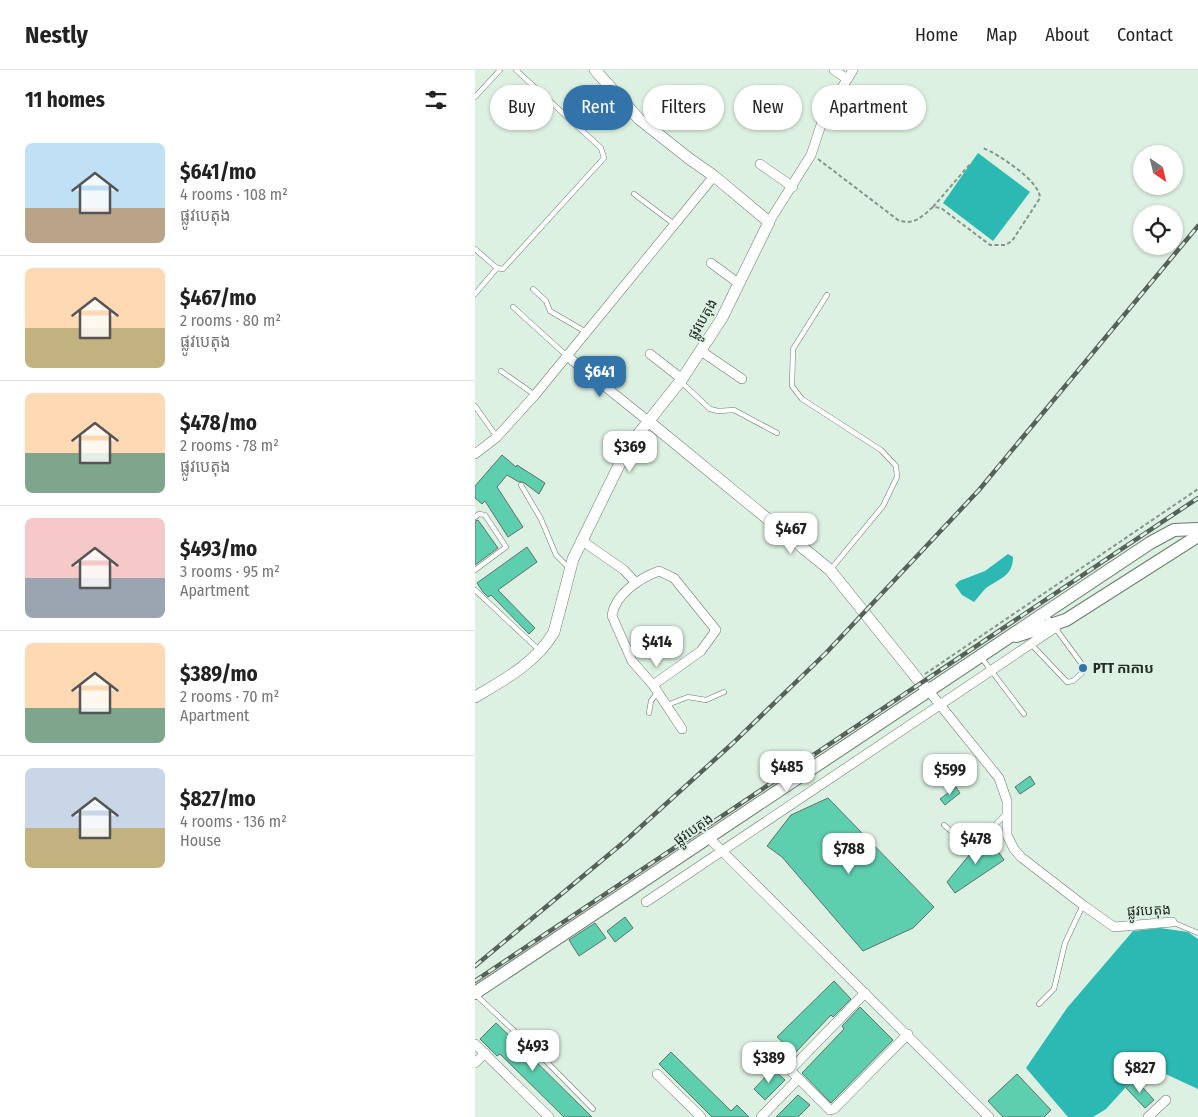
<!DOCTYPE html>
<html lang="en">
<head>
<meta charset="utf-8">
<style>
  :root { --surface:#fff; --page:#f2f2f2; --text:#222; --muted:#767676; --line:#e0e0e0; --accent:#3273aa }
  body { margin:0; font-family:"Fira Sans Condensed","Noto Sans Khmer",sans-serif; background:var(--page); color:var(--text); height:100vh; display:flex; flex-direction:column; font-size:19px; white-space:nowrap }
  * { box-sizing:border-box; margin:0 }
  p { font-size:16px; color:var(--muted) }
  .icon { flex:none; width:28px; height:28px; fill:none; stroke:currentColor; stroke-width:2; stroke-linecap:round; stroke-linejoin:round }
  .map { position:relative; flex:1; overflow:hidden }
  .sheet { display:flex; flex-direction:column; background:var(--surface); width:475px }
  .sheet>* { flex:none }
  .top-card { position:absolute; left:15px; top:15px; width:475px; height:45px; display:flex; gap:10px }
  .needle { width:32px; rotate:145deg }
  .fabs { position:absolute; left:658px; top:75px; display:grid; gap:10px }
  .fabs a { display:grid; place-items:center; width:50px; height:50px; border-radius:50%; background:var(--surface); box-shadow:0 1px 4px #0004; font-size:25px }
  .price { position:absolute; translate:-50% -42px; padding:0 11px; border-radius:10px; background:#fff; color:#222; font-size:16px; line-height:32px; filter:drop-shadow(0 1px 2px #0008) }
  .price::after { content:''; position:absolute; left:50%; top:30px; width:15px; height:11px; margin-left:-8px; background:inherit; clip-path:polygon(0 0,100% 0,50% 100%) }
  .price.on { background:var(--accent); color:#fff }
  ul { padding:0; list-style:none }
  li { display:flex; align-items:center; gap:15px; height:125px; padding:0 25px }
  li+li { border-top:1px solid var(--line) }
  li span { display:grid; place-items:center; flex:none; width:140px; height:100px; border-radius:8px; color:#555 }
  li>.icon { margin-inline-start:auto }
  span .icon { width:60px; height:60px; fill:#fffc; stroke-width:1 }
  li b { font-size:21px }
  h2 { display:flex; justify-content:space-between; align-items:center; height:60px; padding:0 25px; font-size:21px }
  .tag { padding:0 18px; border-radius:22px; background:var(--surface); box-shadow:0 1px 4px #0004; font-size:18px; line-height:45px }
  .tag.on { background:var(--accent); color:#fff }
  header { display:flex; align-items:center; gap:30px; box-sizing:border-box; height:70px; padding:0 25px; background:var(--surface); border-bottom:1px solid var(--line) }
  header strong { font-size:24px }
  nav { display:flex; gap:28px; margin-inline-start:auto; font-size:18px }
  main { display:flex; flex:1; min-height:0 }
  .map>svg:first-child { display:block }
  .water { fill:#2cb9b3 }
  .building { fill:#5dceae; stroke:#5d736c }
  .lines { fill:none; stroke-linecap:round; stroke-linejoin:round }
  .service-casing { stroke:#697b6d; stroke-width:5.5 }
  .minor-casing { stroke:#697b6d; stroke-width:10 }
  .tertiary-casing { stroke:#697b6d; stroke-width:12 }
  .secondary-casing { stroke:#697b6d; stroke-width:14 }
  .path { stroke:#87958a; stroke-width:2; stroke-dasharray:4 2.5; stroke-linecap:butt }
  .service { stroke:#fff; stroke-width:4.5 }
  .minor { stroke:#fff; stroke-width:9 }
  .tertiary { stroke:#fff; stroke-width:11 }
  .secondary { stroke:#fff; stroke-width:12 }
  .rail-casing { stroke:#566159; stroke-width:4.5 }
  .rail { stroke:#ddf1e2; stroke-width:2.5; stroke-dasharray:8; stroke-linecap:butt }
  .poi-dot { fill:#3273aa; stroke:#ddf1e2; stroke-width:2 }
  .labels { text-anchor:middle; stroke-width:4; stroke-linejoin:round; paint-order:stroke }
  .street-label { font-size:14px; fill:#222a24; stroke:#ddf1e2 }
  .poi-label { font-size:14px; font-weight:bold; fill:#222a24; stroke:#ddf1e2; text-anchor:start }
</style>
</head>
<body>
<header>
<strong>Nestly</strong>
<nav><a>Home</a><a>Map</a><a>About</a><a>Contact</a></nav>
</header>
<main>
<section class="sheet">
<h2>11 homes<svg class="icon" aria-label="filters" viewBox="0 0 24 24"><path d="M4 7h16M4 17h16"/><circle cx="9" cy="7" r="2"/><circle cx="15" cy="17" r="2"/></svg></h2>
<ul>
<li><span style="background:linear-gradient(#bfe0f5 65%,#b9a48a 0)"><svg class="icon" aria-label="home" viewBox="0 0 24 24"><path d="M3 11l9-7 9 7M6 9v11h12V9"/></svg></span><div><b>$641/mo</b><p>4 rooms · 108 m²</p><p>ផ្លូវបេតុង</p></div></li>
<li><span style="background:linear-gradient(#ffd9b3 60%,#c2b280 0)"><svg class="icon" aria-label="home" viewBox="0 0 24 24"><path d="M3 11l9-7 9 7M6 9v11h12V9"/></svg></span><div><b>$467/mo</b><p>2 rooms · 80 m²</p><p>ផ្លូវបេតុង</p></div></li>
<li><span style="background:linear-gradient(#ffd9b3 60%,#7fa58c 0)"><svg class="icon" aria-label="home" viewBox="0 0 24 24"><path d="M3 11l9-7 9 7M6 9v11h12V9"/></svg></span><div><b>$478/mo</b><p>2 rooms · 78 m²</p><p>ផ្លូវបេតុង</p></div></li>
<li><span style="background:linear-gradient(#f6c9c9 60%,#9aa5b1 0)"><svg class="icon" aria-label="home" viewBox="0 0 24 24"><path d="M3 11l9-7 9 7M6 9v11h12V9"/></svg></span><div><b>$493/mo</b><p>3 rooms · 95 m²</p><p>Apartment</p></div></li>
<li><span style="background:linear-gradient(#ffd9b3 65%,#7fa58c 0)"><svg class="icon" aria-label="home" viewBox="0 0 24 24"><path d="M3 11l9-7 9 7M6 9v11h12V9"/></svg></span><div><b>$389/mo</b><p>2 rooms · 70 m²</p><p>Apartment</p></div></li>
<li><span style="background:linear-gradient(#c9d6e8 60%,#c2b280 0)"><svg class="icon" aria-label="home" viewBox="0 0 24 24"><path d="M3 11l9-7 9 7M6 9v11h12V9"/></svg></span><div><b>$827/mo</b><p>4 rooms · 136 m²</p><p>House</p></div></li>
</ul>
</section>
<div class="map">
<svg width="723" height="1047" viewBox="0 0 723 1047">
  <rect width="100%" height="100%" fill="#ddf1e2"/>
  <g class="water">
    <polygon points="503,83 555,122 518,171 468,133"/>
    <path d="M533,484L538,487C538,507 524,508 510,519C506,523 503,528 499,532L487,525L480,515L484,511L510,501Z"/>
    <polygon points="685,858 713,862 723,869 723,1019 671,995 631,1039 618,1047 593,1047 551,998 592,938 658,861"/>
  </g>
  <g class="building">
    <polygon points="27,385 41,397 42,395 70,413 64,424 48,412 44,412 32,405 22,417 48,457 33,467 10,431 7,434 0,428 0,416"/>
    <polygon points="3,450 23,478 0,495 0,451"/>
    <polygon points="52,477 62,492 23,520 60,558 54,564 16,525 13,527 8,522 2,513"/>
    <polygon points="555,706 560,714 545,724 540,717"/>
    <polygon points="481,717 485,723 470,735 465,729"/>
    <polygon points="353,728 459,837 438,858 388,881 307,787 292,776 316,745"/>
    <polygon points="513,767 529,790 480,823 472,812 505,772"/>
    <polygon points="150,847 158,858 140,872 132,861"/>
    <polygon points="120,853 131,868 104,886 94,870"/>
    <polygon points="359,911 376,929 358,947 356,945 320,983 302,967"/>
    <polygon points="385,937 418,970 356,1033 327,1003 369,959 367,956"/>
    <polygon points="21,953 41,972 117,1047 89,1047 25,984 22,986 5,969"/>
    <polygon points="196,982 256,1041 262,1035 274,1047 237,1047 184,994"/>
    <polygon points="298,999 310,1010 290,1030 279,1019"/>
    <polygon points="542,1004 576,1040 569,1047 528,1047 513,1031"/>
    <polygon points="660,1009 679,1030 670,1038 651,1018"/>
    <polygon points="323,1025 335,1035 323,1047 301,1047"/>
  </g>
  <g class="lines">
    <defs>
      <g id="service">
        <polyline points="0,27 25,0"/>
        <polyline points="159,124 199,154"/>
        <polyline points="0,179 22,198 28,199 129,88 126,78 41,0"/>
        <polyline points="58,219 71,231 75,241 111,262"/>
        <polyline points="0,224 22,198"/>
        <polyline points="352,225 318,279 317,316 327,329 406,380 421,396 422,407 408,436 356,499"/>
        <polyline points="38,237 92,286"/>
        <polyline points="26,301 60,325"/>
        <polyline points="206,312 235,339 243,341 259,340 302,363"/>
        <polyline points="0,336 22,367"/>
        <polyline points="46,415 66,449 81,485 94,498"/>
        <polyline points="0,447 4,444 10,445 31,477 0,500"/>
        <polyline points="0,520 64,580"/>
        <polyline points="556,574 592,612 598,611 607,603 606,593 570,544"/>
        <polyline points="506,587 549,644"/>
        <polyline points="192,635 213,627 231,630 249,622"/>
        <polyline points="174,643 176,631 182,623"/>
        <path d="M469,755C474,759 481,767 488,770C503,777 521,753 531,744"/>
        <polyline points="697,852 723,863"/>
        <polyline points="1,925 65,985 118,1039"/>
        <polyline points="564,934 579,919 590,873 608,835"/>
      </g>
      <g id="minor">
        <polyline points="359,0 372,9"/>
        <polyline points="285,94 318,117"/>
        <polyline points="294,152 336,85 349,46 378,0"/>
        <polyline points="236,193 263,213"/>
        <polyline points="226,281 267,309"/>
        <polyline points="175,284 207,309"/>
        <polyline points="92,286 173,351"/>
        <polyline points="0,384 22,367 60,325 239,106"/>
        <polyline points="106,470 149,500 161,513"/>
        <path d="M184,501L199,508L241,560L226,581L178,615L157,591L137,546C140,524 165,508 184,501Z"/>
        <polyline points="178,615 207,659"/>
        <polyline points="453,620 524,708 532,731 532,765 539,779 546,787 608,835 639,857 697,852"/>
        <polyline points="233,767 514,1047"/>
        <polyline points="171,832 581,557"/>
        <polyline points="390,923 315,1000 355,1040 359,1039 433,964"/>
        <polyline points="0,974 74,1047"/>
        <polyline points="0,993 10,983"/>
        <polyline points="182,1004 226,1047"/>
        <polyline points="286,1047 323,1009"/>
        <polyline points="673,1047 691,1030"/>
      </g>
      <g id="tertiary">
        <polyline points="173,351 355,500 445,612 453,620"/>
        <path d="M0,627C29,610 62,592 79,562L98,489L153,377L207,309L247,248L294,152L239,106L216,90L164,49L120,0"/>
      </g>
      <g id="secondary">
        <polyline points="541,566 591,550 723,466"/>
        <polyline points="0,923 675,473 699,460 723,459"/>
      </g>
    </defs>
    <use href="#service" class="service-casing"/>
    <use href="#minor" class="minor-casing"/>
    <use href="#tertiary" class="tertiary-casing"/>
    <use href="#secondary" class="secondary-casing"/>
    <g class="path">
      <path d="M343,89L423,150C439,156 446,147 458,137L466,138L515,175H530L537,171L565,128C565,111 523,84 508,78"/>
      <polyline points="458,137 495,94"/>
      <polyline points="450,604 723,419"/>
    </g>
    <use href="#service" class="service"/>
    <use href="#minor" class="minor"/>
    <use href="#tertiary" class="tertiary"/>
    <use href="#secondary" class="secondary"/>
    <defs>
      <g id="rail">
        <polyline points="0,896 149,772 258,673 351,583 504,420 723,156"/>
        <polyline points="0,911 723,428"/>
      </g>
    </defs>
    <use href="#rail" class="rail-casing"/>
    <use href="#rail" class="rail"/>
  </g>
  <circle class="poi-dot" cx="608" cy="598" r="5"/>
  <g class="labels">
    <g class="street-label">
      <text transform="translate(227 249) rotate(-60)" y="5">ផ្លូវបេតុង</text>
      <text transform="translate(218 759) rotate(-34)" y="5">ផ្លូវបេតុង</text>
      <text transform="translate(674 840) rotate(-2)" y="5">ផ្លូវបេតុង</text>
    </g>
    <g class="poi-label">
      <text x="618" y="603">PTT កាកាប</text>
    </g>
  </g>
</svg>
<div class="fabs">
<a><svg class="needle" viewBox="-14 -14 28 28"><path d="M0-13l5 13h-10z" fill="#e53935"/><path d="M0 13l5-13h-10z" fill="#767676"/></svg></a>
<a><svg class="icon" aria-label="locate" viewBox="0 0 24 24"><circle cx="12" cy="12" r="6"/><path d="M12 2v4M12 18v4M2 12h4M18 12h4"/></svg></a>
</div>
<b class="price on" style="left:125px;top:328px">$641</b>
<b class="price" style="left:155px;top:403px">$369</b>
<b class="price" style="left:316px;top:485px">$467</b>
<b class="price" style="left:182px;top:598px">$414</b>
<b class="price" style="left:312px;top:723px">$485</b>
<b class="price" style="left:475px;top:726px">$599</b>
<b class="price" style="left:501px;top:795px">$478</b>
<b class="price" style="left:374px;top:805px">$788</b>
<b class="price" style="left:58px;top:1002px">$493</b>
<b class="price" style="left:294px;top:1014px">$389</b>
<b class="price" style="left:665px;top:1024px">$827</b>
<div class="top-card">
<a class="tag">Buy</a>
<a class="tag on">Rent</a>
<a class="tag">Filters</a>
<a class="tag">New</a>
<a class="tag">Apartment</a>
</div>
</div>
</main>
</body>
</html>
